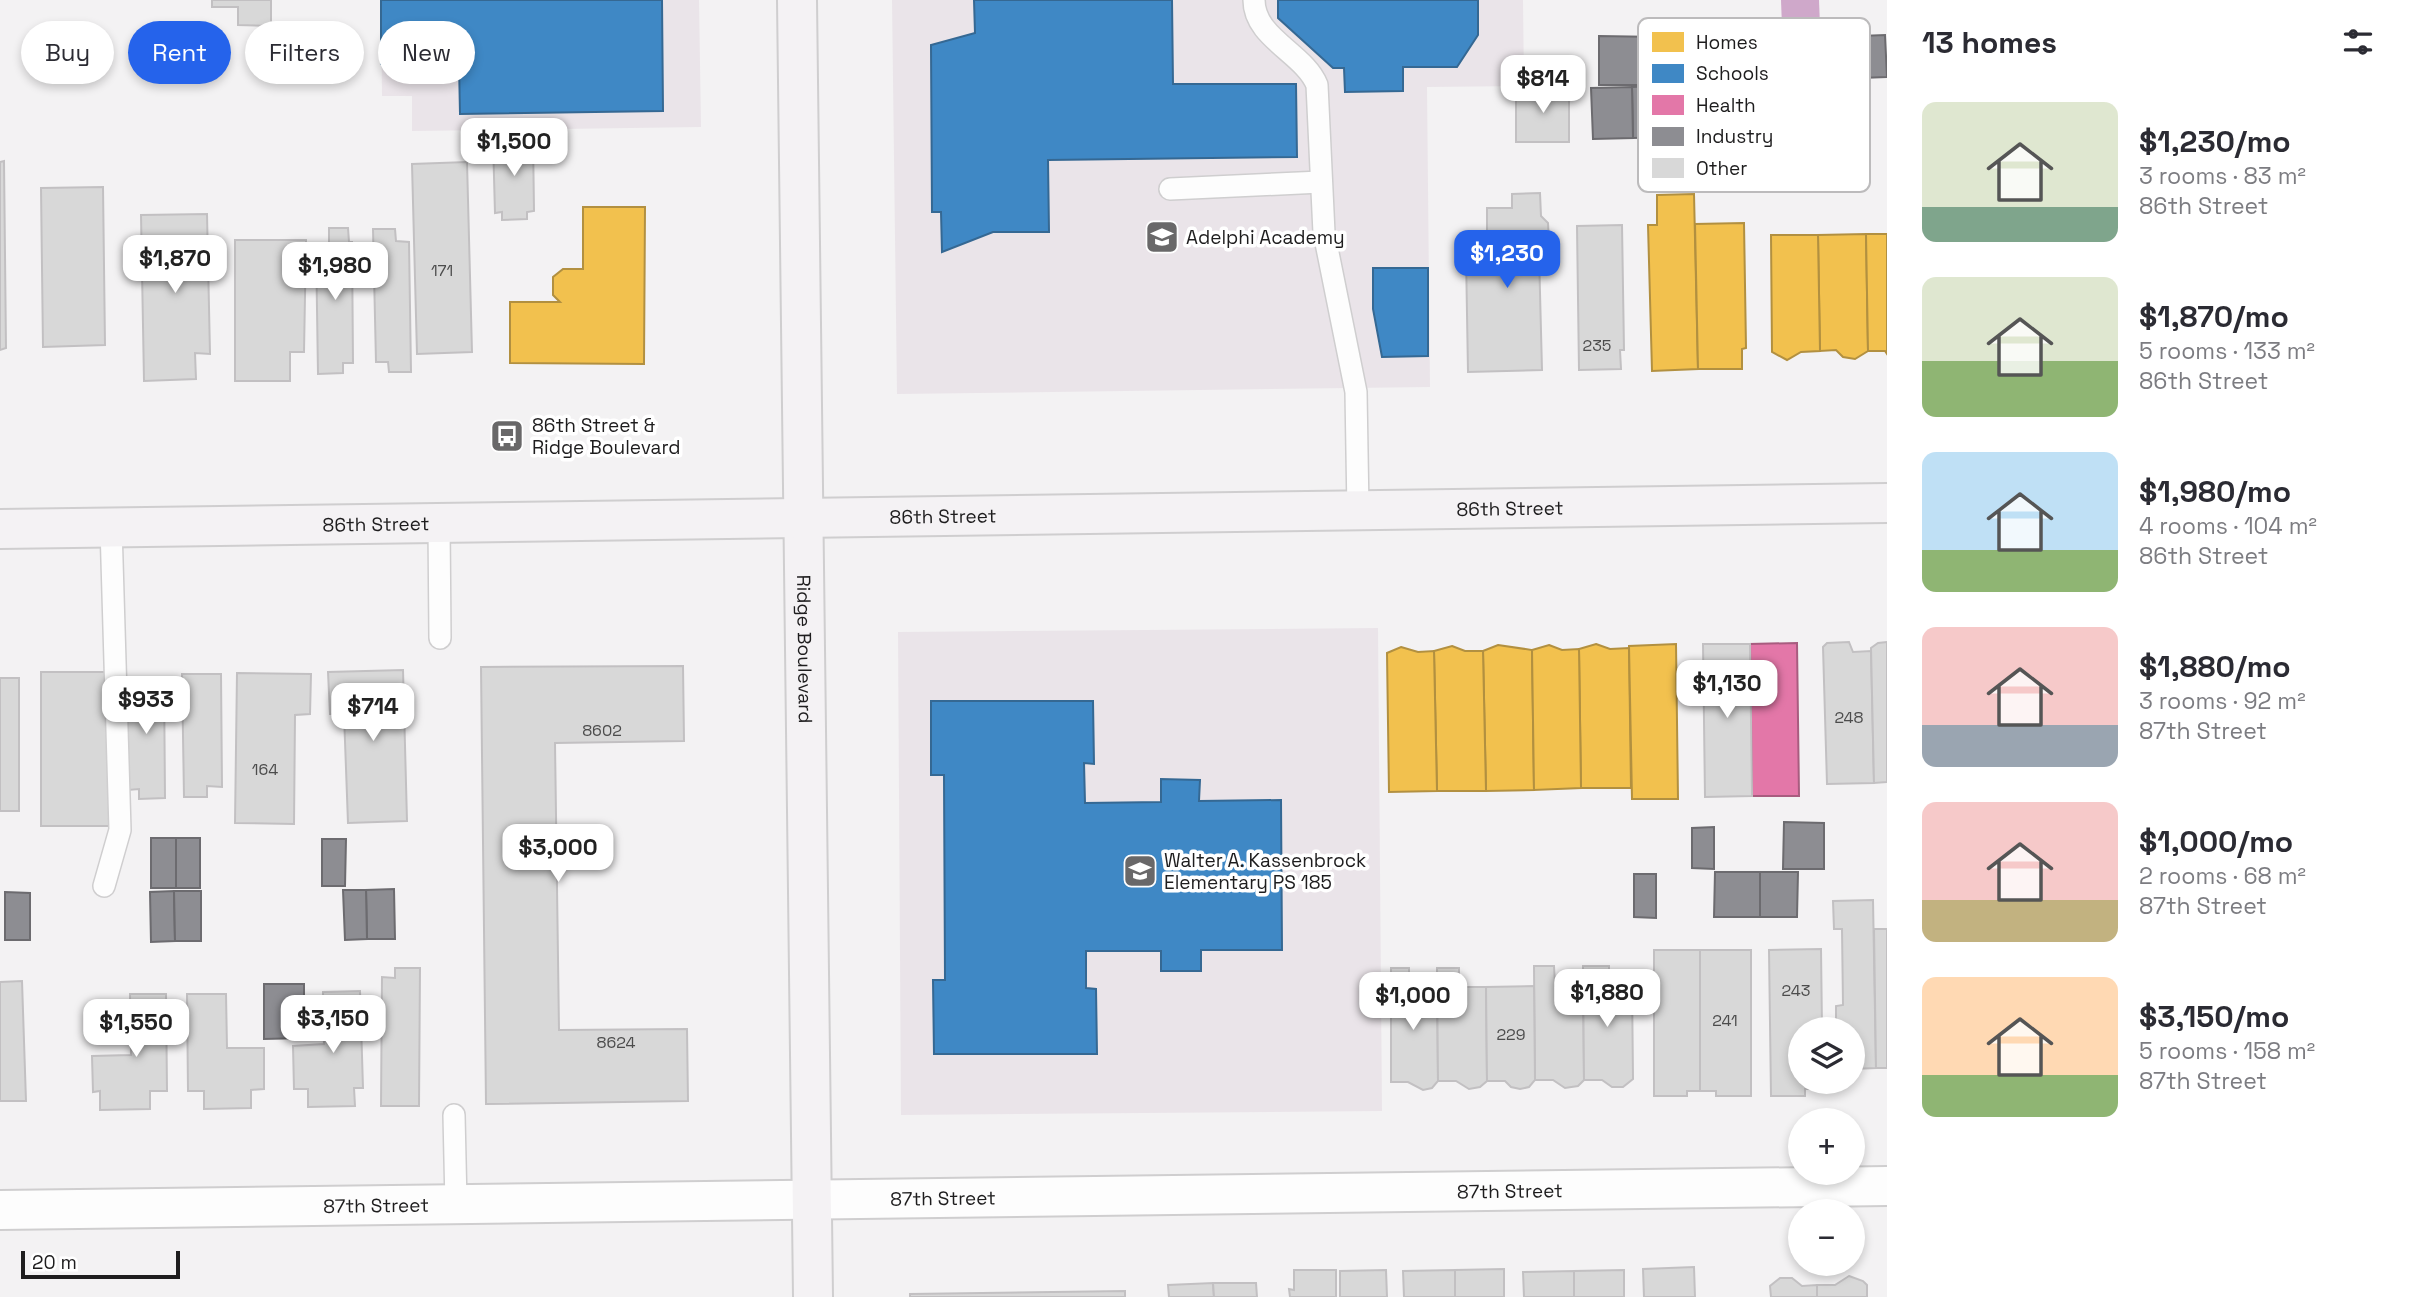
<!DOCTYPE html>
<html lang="en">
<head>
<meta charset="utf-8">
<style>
  :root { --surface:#fff; --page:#f2f2f3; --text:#2b2b33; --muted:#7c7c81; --accent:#2563eb }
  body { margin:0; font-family:"Space Grotesk",sans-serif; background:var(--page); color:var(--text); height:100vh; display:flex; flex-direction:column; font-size:26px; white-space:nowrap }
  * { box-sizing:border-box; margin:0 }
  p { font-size:23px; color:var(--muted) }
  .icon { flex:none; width:38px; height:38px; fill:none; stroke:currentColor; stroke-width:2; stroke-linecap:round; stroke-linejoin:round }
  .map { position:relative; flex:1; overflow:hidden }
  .drawer { display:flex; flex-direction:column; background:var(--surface); width:525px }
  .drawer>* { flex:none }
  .banner { position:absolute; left:21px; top:21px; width:665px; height:63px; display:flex; gap:14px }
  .buttons { position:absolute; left:1788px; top:1017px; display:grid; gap:14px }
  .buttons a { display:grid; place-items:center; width:77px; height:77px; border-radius:50%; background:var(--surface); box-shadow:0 4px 10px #0003; font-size:35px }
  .scale { position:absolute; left:21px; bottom:18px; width:159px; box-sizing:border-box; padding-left:7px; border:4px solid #1e1d1e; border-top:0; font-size:19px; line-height:24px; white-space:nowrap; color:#1e1d1e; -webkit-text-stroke:5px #fff; paint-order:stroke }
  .price { position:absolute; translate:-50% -60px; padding:0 16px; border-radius:14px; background:#fff; color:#222; font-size:23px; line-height:46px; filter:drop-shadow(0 2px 4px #0008) }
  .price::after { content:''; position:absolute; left:50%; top:42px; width:21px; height:16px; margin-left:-10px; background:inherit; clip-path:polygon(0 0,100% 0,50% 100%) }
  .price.current { background:var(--accent); color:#fff }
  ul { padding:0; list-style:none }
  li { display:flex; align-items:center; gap:21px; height:175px; padding:0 35px }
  li span { display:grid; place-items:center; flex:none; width:196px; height:140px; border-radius:14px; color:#555 }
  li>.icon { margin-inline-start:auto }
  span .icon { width:84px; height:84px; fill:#fffc; stroke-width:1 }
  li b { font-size:30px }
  h2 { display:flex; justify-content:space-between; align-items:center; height:84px; padding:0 35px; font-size:30px }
  .tag { padding:0 24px; border-radius:32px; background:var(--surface); box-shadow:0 4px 10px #0003; font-size:24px; line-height:63px }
  .tag.current { background:var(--accent); color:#fff }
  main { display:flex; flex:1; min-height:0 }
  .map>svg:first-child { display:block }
  .built { fill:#eae4e9 }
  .water { fill:#cfa8ca }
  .homes { fill:#f2c14e; stroke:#b29040; stroke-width:2 }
  .schools { fill:#3f88c5; stroke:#356893; stroke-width:2 }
  .health { fill:#e377a8; stroke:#a85c7f; stroke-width:2 }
  .industry { fill:#8d8d92; stroke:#6c6b6f; stroke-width:2 }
  .building { fill:#d8d8d8; stroke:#c2c0c2; stroke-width:2 }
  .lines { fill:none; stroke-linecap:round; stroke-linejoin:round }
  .lane-casing { stroke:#cfcecf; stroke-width:24 }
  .street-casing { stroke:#cfcecf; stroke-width:42 }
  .secondary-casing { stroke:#cfcecf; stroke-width:42 }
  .lane { stroke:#fdfdfd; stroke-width:21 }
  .street { stroke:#fdfdfd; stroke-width:38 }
  .secondary { stroke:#f4f2f4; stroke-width:38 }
  .labels { text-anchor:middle; stroke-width:7; stroke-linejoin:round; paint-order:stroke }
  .number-label { font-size:16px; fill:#4c4c4c }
  .poi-label { font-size:19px; fill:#1e1d1e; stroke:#fff; text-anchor:start }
  .street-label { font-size:19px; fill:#1e1d1e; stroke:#fff }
  .key { fill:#fff; stroke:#bcbbbc; stroke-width:2 }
  .key-label { font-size:19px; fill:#1e1d1e }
</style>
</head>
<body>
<main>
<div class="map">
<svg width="1887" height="1297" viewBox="0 0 1887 1297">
  <rect width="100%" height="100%" fill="#f3f2f3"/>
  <g class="built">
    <polygon points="381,0 699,0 701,127 412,131 412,96 382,96"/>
    <polygon points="892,0 1523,0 1524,86 1427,87 1430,387 897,394"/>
    <polygon points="1378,628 1382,1111 901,1115 898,632"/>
  </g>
  <polygon class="water" points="1781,0 1819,0 1821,52 1783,53"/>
  <g class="homes">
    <polygon points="1694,194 1698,369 1652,371 1648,225 1657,225 1657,195"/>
    <polygon points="583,207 645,207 644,364 510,363 510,302 560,302 553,295 553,277 563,269 583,269"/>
    <polygon points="1744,223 1746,348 1742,349 1742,369 1698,369 1695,224"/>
    <polygon points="1866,234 1868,351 1855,359 1843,357 1836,350 1820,351 1818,235"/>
    <polygon points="1866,234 1887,234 1887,354 1885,351 1868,351"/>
    <polygon points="1771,235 1818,235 1820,351 1801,352 1787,360 1772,352"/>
    <polygon points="1596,644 1610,649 1629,648 1631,788 1581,788 1579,649"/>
    <polygon points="1676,644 1678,799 1632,799 1629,646"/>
    <polygon points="1498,645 1532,650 1534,790 1486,791 1483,651"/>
    <polygon points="1549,645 1562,650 1579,649 1581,788 1534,790 1532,650"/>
    <polygon points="1452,646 1465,651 1483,651 1486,791 1437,791 1434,651"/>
    <polygon points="1401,647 1418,652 1434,651 1437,791 1389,792 1387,653"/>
  </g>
  <g class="schools">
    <polygon points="381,0 662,0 663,111 460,114 459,64 381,64"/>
    <polygon points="974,0 1172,0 1173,84 1296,84 1297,157 1048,160 1049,232 993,232 942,252 941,212 932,212 931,45 975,33"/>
    <polygon points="1278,0 1478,0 1478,35 1457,67 1403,67 1403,91 1345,92 1344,68 1333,68 1278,18"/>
    <polygon points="1373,268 1428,268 1428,356 1382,357 1373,309"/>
    <polygon points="931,701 1093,701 1094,764 1084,763 1085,803 1161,802 1161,779 1200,780 1199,801 1281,800 1282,950 1201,950 1201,971 1161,971 1161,951 1086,951 1086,988 1096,989 1097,1054 934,1054 933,980 945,980 944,775 931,775"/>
  </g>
  <polygon class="health" points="1797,643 1799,796 1752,796 1750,644"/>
  <g class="industry">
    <polygon points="1885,35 1887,77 1835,79 1834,37"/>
    <polygon points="1599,36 1659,37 1659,85 1599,85"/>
    <polygon points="1677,85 1678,137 1633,138 1632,87"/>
    <polygon points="1632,87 1633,138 1593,139 1591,88"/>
    <polygon points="1784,822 1824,823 1824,869 1783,869"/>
    <polygon points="1714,827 1714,869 1692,868 1692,828"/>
    <rect x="151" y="838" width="25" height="50"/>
    <rect x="176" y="838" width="24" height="50"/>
    <polygon points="322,839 346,839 345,886 322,886"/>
    <polygon points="1715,872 1760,872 1760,917 1714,917"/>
    <polygon points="1760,872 1798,872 1797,917 1760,917"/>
    <polygon points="1634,874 1656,874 1656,918 1634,917"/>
    <polygon points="394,889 395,939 367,939 366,890"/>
    <polygon points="343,890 366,890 367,939 345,940"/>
    <polygon points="174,891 175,941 151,942 150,892"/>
    <polygon points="174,891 201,891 201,941 175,941"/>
    <polygon points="5,892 30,893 30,940 5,940"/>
    <polygon points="264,984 304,984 304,1038 264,1039"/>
  </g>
  <g class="building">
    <polygon points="212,0 271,0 271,26 238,25 238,7 212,7"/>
    <polygon points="1569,87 1569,142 1516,142 1516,88"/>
    <polygon points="533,139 534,211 527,212 527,219 502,220 502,212 495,213 493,140"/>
    <polygon points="4,161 6,348 0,350 0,162"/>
    <polygon points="467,162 472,352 417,354 412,164"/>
    <polygon points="103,187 105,345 43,347 41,188"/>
    <polygon points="1540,193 1541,216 1548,223 1549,242 1539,254 1542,370 1468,372 1466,255 1487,255 1487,208 1512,208 1512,194"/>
    <polygon points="207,214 210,354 195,353 196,379 144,381 141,215"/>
    <polygon points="1622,225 1624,350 1620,350 1621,369 1579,370 1577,226"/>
    <polygon points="329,228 348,228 349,242 352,242 353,363 343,363 343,373 318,374 316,243 329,243"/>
    <polygon points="373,229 395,229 396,241 409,242 411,372 389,372 388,362 376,362"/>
    <polygon points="235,240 306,240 304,352 290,352 290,381 235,381"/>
    <polygon points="1849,642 1853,652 1871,651 1874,783 1827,784 1823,647 1827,643"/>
    <polygon points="1887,642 1887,782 1874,783 1871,648 1878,643"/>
    <polygon points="1703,644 1750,644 1752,796 1705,797"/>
    <polygon points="683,666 684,741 555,743 559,1030 687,1029 688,1101 486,1104 481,667"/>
    <polygon points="403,670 407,821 348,823 344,714 330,714 328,672"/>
    <polygon points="41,672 112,672 113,826 41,826"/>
    <polygon points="237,673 311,674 310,714 295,715 294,824 235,823"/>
    <polygon points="182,674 221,674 222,787 207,786 207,797 184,797"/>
    <polygon points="127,677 164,677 165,798 139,799 139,789 128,790"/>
    <rect x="0" y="678" width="19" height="133"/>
    <polygon points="1873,900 1876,1068 1853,1069 1853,1029 1836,1029 1836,1006 1843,1005 1842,929 1834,929 1833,901"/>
    <polygon points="1874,929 1887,929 1887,1068 1876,1068"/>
    <polygon points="1821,949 1822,1029 1801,1029 1801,1082 1823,1082 1823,1089 1805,1089 1805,1096 1771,1096 1769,950"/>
    <polygon points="1654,950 1700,950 1700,1091 1687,1091 1687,1096 1654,1096"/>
    <polygon points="1700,950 1751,950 1751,1096 1716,1096 1716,1091 1700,1091"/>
    <polygon points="1534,966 1554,966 1555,986 1583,986 1584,1080 1578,1086 1565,1088 1553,1080 1535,1080"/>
    <polygon points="1583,966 1609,966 1609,986 1632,985 1633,1079 1623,1087 1612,1087 1602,1080 1584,1080"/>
    <polygon points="395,968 420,968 419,1106 381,1106 382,977 395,978"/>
    <polygon points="1391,968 1409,968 1409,987 1437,988 1438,1081 1432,1088 1423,1090 1408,1082 1391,1082"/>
    <polygon points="1437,968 1459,968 1459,987 1486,987 1487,1081 1480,1087 1469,1089 1456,1081 1438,1081"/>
    <polygon points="22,981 26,1101 0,1101 0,982"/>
    <polygon points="1534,986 1535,1080 1529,1087 1520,1089 1511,1087 1505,1081 1487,1081 1486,987"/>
    <polygon points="360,991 363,1088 354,1088 355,1106 308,1107 308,1089 294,1089 293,1046 324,1044 323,992"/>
    <polygon points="130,994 166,994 167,1091 150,1091 150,1109 100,1110 100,1091 93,1092 92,1056 131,1055"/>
    <polygon points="187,994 226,994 227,1048 264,1048 264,1089 251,1090 251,1108 204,1109 204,1091 188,1091"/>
    <polygon points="1694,1267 1695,1297 1644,1297 1643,1269"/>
    <polygon points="1504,1269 1504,1297 1455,1297 1455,1270"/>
    <polygon points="1294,1270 1336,1270 1336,1297 1290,1297 1289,1289 1294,1290"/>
    <polygon points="1386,1270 1387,1297 1340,1297 1340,1271"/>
    <polygon points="1455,1270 1455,1297 1404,1297 1403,1271"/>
    <polygon points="1624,1270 1624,1297 1574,1297 1574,1271"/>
    <polygon points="1574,1271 1574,1297 1524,1297 1523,1272"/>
    <polygon points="1849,1276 1863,1281 1867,1285 1867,1297 1817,1297 1817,1285 1835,1285"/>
    <polygon points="1780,1278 1792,1278 1802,1286 1817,1285 1817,1297 1771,1297 1770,1286"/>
    <polygon points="1213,1283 1214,1297 1169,1297 1168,1285"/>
    <polygon points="1213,1283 1256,1283 1257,1297 1214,1297"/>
    <polygon points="1125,1291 1125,1297 910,1297 910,1294"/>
  </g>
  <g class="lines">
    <defs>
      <g id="lane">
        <path d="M1254,0C1254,38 1304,53 1317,85L1324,233L1356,392L1358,511"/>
        <polyline points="1170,189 1321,182"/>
        <polyline points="439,524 440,638"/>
        <polyline points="104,886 120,830 111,527"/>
        <polyline points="454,1115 456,1204"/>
      </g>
      <g id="street">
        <path id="s1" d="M0,1210L1887,1186"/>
      </g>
      <g id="secondary">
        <path id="s2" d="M797,0L813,1297"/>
        <path id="s3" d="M0,529L1887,503"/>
      </g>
    </defs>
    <use href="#lane" class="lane-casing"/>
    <use href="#street" class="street-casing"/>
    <use href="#secondary" class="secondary-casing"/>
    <use href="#lane" class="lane"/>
    <use href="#street" class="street"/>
    <use href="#secondary" class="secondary"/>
  </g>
  <defs>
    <symbol id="school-square" viewBox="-11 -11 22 22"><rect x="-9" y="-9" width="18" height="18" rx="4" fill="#696869" stroke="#fff"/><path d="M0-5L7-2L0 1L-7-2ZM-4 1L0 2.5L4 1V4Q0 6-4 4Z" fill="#fff"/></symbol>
    <symbol id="bus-square" viewBox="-11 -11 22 22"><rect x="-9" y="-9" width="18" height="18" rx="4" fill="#696869" stroke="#fff"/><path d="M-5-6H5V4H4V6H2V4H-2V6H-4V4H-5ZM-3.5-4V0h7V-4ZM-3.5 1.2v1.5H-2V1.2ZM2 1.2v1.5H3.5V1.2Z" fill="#fff"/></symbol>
  </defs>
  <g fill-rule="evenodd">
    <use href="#school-square" x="1143" y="218" width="38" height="38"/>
    <use href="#bus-square" x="488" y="417" width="38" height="38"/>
    <use href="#school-square" x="1121" y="852" width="38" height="38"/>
  </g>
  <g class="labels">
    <g class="number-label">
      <text x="442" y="276">171</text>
      <text x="1597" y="351">235</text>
      <text x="1849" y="723">248</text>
      <text x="602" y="736">8602</text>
      <text x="265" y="775">164</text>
      <text x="1796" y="996">243</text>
      <text x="1725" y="1026">241</text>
      <text x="1511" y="1040">229</text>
      <text x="616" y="1048">8624</text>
    </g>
    <g class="poi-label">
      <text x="1186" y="244">Adelphi Academy</text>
      <text x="532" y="432">86th Street &amp;<tspan x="532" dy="22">Ridge Boulevard</tspan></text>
      <text x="1164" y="867">Walter A. Kassenbrock<tspan x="1164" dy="22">Elementary PS 185</tspan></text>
    </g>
    <g class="street-label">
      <text dy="7" stroke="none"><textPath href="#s3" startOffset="1510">86th Street</textPath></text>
      <text dy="7" stroke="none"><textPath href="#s3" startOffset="943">86th Street</textPath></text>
      <text dy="7" stroke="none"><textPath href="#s3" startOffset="376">86th Street</textPath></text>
      <text dy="7" stroke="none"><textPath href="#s2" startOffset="649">Ridge Boulevard</textPath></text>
      <text dy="7" stroke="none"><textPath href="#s1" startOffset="1510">87th Street</textPath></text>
      <text dy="7" stroke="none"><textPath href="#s1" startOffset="943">87th Street</textPath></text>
      <text dy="7" stroke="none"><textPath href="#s1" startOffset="376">87th Street</textPath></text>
    </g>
  </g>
  <rect x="1638" y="18" width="232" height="174" rx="10" class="key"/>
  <rect x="1652" y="32" width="32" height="20" fill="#f2c14e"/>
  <rect x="1652" y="64" width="32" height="19" fill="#3f88c5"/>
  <rect x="1652" y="95" width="32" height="20" fill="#e377a8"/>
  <rect x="1652" y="127" width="32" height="19" fill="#8d8d92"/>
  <rect x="1652" y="158" width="32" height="20" fill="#d8d8d8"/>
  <g class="key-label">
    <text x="1696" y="49">Homes</text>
    <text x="1696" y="80">Schools</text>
    <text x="1696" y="112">Health</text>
    <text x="1696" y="143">Industry</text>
    <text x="1696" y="175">Other</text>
  </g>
</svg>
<div class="buttons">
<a><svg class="icon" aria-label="layers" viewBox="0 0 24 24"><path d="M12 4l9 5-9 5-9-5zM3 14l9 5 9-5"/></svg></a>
<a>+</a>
<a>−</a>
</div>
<div class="scale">20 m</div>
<b class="price" style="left:1543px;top:115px">$814</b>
<b class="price" style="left:514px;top:178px">$1,500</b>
<b class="price current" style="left:1507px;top:290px">$1,230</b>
<b class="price" style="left:175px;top:295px">$1,870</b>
<b class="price" style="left:335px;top:302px">$1,980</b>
<b class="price" style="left:1727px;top:720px">$1,130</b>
<b class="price" style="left:146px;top:736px">$933</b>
<b class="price" style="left:373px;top:743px">$714</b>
<b class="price" style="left:558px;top:884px">$3,000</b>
<b class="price" style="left:1607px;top:1029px">$1,880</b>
<b class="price" style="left:1413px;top:1032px">$1,000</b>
<b class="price" style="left:333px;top:1055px">$3,150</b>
<b class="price" style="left:136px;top:1059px">$1,550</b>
<div class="banner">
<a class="tag">Buy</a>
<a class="tag current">Rent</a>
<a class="tag">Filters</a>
<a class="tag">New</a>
</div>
</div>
<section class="drawer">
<h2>13 homes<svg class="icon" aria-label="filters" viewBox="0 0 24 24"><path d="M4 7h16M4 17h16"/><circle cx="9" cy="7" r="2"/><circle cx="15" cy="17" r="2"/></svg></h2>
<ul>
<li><span style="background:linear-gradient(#dfe7d0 75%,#7fa58c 0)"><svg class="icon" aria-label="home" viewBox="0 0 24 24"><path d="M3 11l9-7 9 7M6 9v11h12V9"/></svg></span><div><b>$1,230/mo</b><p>3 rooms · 83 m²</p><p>86th Street</p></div></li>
<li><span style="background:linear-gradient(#dfe7d0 60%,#8fb573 0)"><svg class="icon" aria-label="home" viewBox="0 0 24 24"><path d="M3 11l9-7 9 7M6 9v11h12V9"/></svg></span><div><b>$1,870/mo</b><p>5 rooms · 133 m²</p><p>86th Street</p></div></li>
<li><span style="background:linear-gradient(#bfe0f5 70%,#8fb573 0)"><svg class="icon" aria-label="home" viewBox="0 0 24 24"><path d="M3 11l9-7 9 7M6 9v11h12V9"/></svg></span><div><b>$1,980/mo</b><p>4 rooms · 104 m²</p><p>86th Street</p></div></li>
<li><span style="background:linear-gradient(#f6c9c9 70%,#9aa5b1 0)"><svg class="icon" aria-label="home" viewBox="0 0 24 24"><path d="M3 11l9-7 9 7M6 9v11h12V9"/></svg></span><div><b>$1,880/mo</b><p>3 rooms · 92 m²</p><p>87th Street</p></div></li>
<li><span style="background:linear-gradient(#f6c9c9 70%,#c2b280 0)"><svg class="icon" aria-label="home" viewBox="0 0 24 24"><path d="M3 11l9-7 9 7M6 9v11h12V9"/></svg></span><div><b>$1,000/mo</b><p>2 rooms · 68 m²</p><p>87th Street</p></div></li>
<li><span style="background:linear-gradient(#ffd9b3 70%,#8fb573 0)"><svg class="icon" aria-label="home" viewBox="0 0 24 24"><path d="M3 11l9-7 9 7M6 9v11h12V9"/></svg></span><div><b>$3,150/mo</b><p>5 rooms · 158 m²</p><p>87th Street</p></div></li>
</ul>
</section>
</main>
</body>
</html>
